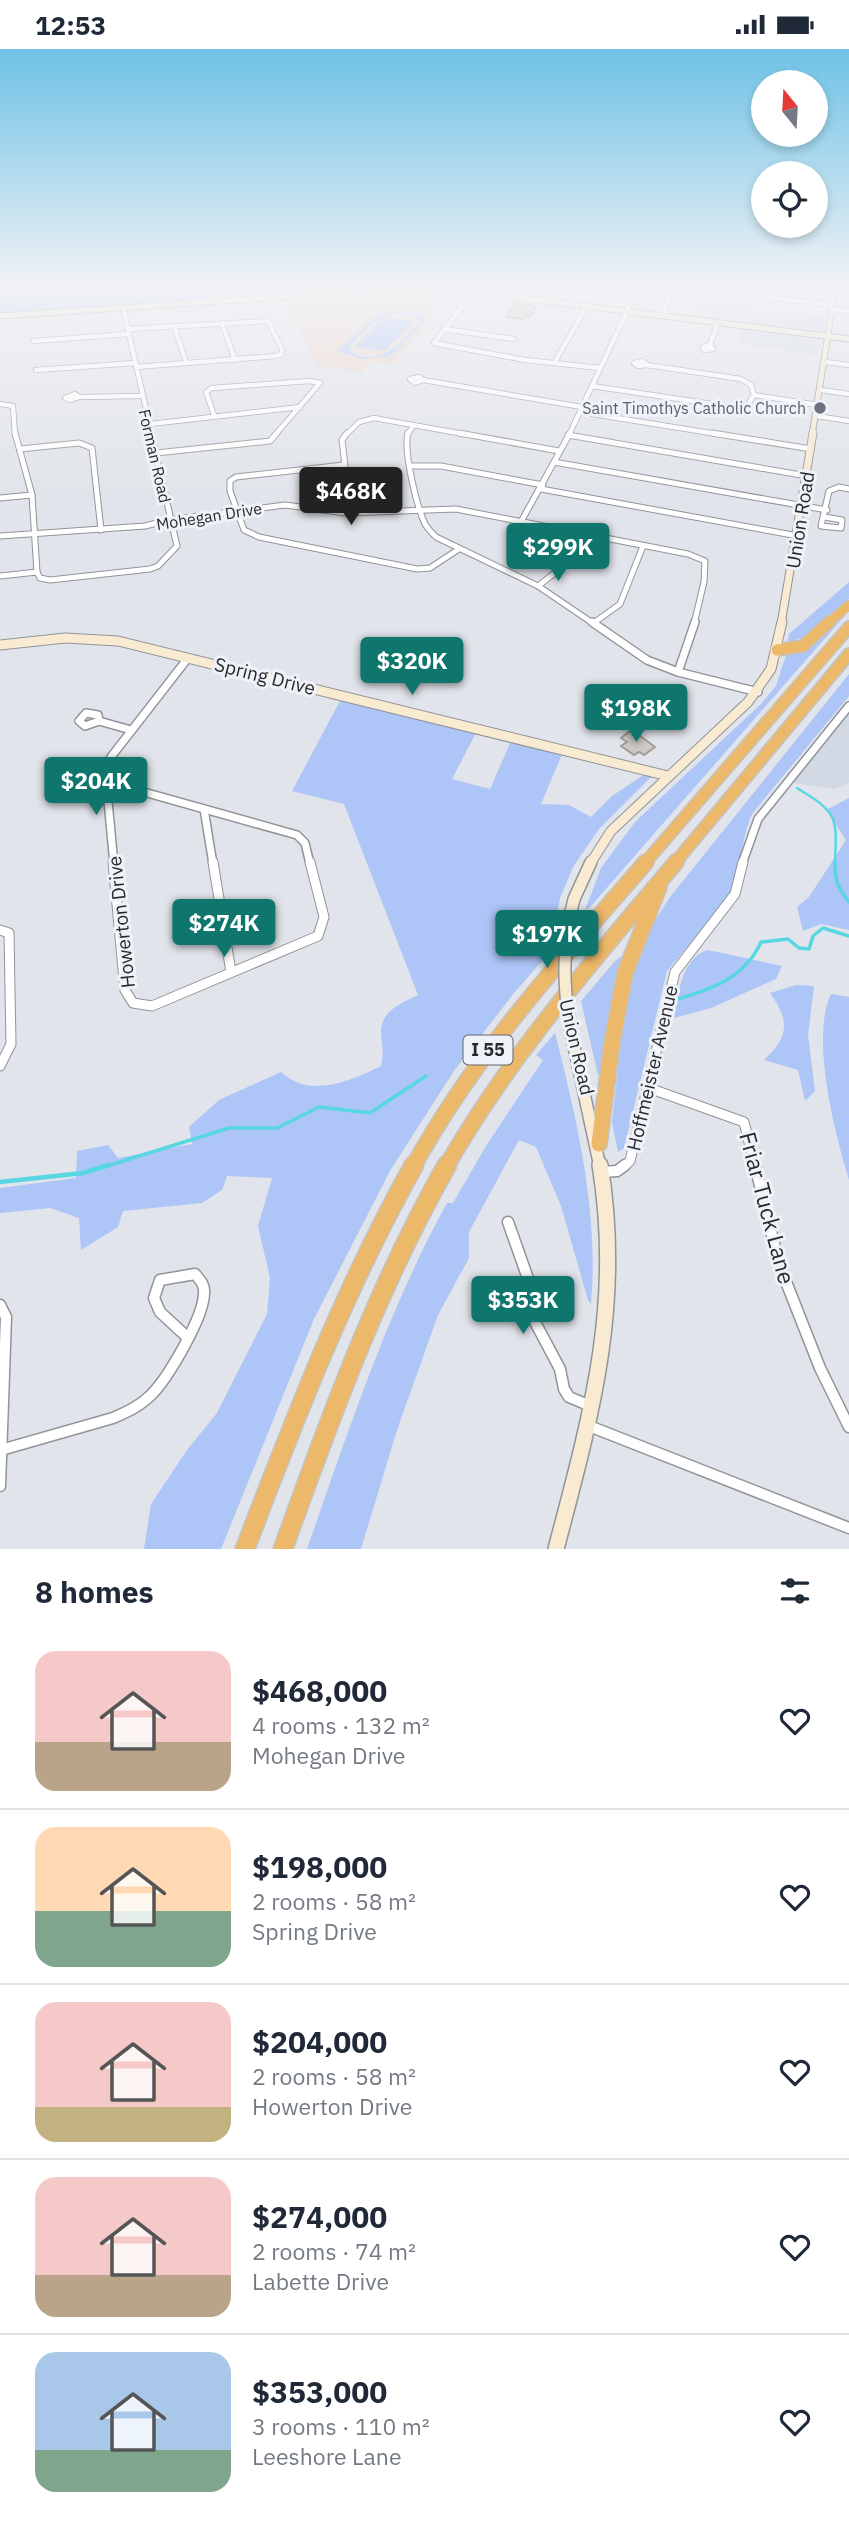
<!DOCTYPE html>
<html lang="en">
<head>
<meta charset="utf-8">
<style>
  :root { --surface:#fff; --page:#f6f6f7; --text:#1f2937; --muted:#747a83; --line:#e0e1e3; --accent:#0f766e }
  body { margin:0; font-family:"IBM Plex Sans",sans-serif; background:var(--page); color:var(--text); height:100vh; display:flex; flex-direction:column; font-size:26px; white-space:nowrap }
  * { box-sizing:border-box; margin:0 }
  p { font-size:23px; color:var(--muted) }
  .icon { flex:none; width:38px; height:38px; fill:none; stroke:currentColor; stroke-width:2; stroke-linecap:round; stroke-linejoin:round }
  .map { position:relative; height:1500px; overflow:hidden }
  .side { display:flex; flex-direction:column; background:var(--surface); flex:1 }
  .side>* { flex:none }
  .needle { width:46px; rotate:342deg }
  .controls { position:absolute; left:751px; top:21px; display:grid; gap:14px }
  .controls a { display:grid; place-items:center; width:77px; height:77px; border-radius:50%; background:var(--surface); box-shadow:0 4px 10px #0003; font-size:35px }
  .price { position:absolute; translate:-50% -60px; padding:0 16px; border-radius:7px; background:var(--accent); color:#fff; font-size:23px; line-height:46px; filter:drop-shadow(0 2px 4px #0008) }
  .price::after { content:''; position:absolute; left:50%; top:42px; width:21px; height:16px; margin-left:-10px; background:inherit; clip-path:polygon(0 0,100% 0,50% 100%) }
  .price.selected { background:#222; color:#fff }
  ul { padding:0; list-style:none }
  li { display:flex; align-items:center; gap:21px; height:175px; padding:0 35px }
  li+li { border-top:2px solid var(--line) }
  li span { display:grid; place-items:center; flex:none; width:196px; height:140px; border-radius:21px; color:#555 }
  li>.icon { margin-inline-start:auto }
  span .icon { width:84px; height:84px; fill:#fffc; stroke-width:1 }
  li b { font-size:30px }
  h2 { display:flex; justify-content:space-between; align-items:center; height:84px; padding:0 35px; font-size:30px }
  .status { display:flex; justify-content:space-between; align-items:center; height:49px; padding:0 35px; background:var(--surface); direction:ltr }
  .status svg { height:19px; fill:currentColor }
  .map>svg:first-child { display:block }
  .built { fill:#d2d8e4 }
  .education { fill:#ecd5ca }
  .green { fill:#adc5f7; fill-rule:evenodd }
  .lines { fill:none; stroke-linecap:round; stroke-linejoin:round }
  .stream-far2 { stroke:#58d7e3; stroke-width:2.5 }
  .stream-far1 { stroke:#58d7e3; stroke-width:3.5 }
  .stream { stroke:#58d7e3; stroke-width:4.5 }
  .building { fill:#cfcac5; stroke:#a19c98; stroke-width:2 }
  .street-far4-casing { stroke:#919499; stroke-width:6 }
  .street-far3-casing { stroke:#919499; stroke-width:7 }
  .street-far2-casing { stroke:#919499; stroke-width:10 }
  .street-far1-casing { stroke:#919499; stroke-width:11 }
  .street-casing { stroke:#919499; stroke-width:13 }
  .secondary-far4-casing { stroke:#919499; stroke-width:7 }
  .secondary-far3-casing { stroke:#919499; stroke-width:9 }
  .secondary-far2-casing { stroke:#919499; stroke-width:11 }
  .secondary-far1-casing { stroke:#919499; stroke-width:14 }
  .secondary-casing { stroke:#919499; stroke-width:18 }
  .highway-far3-casing { stroke:#c3c3c4; stroke-width:10 }
  .highway-far2-casing { stroke:#c3c3c4; stroke-width:14 }
  .highway-far1-casing { stroke:#c3c3c4; stroke-width:18 }
  .highway-casing { stroke:#c3c3c4; stroke-width:21 }
  .street-far4 { stroke:#fff; stroke-width:4.5 }
  .street-far3 { stroke:#fff; stroke-width:5 }
  .street-far2 { stroke:#fff; stroke-width:7 }
  .street-far1 { stroke:#fff; stroke-width:9 }
  .street { stroke:#fff; stroke-width:10 }
  .secondary-far4 { stroke:#f9ead2; stroke-width:5 }
  .secondary-far3 { stroke:#f9ead2; stroke-width:7 }
  .secondary-far2 { stroke:#f9ead2; stroke-width:9 }
  .secondary-far1 { stroke:#f9ead2; stroke-width:11 }
  .secondary { stroke:#f9ead2; stroke-width:15 }
  .highway-far3 { stroke:#ecb86a; stroke-width:9 }
  .highway-far2 { stroke:#ecb86a; stroke-width:11 }
  .highway-far1 { stroke:#ecb86a; stroke-width:15 }
  .highway { stroke:#ecb86a; stroke-width:18 }
  .secondary-bridge-casing { stroke:#919499; stroke-width:14; stroke-linecap:butt }
  .secondary-bridge { stroke:#f9ead2; stroke-width:11 }
  .worship-dot { fill:#6b7280; stroke:#eff2f8; stroke-width:2.5 }
  .labels { text-anchor:middle; stroke-width:6; stroke-linejoin:round; paint-order:stroke }
  .far-worship-label { font-size:16px; fill:#5b616d; stroke:#eff2f8; text-anchor:end }
  .far-street-label { font-size:16px; fill:#292a2d; stroke:#eff2f8 }
  .shield { fill:#eff2f8; stroke:#64666a; stroke-width:2 }
  .shield-label { font-size:18px; font-weight:bold; fill:#292a2d }
  .street-label { font-size:19px; fill:#292a2d; stroke:#eff2f8 }
  .near-street-label { font-size:23px; fill:#292a2d; stroke:#eff2f8 }
</style>
</head>
<body>
<div class="status"><b>12:53</b><svg viewBox="0 0 49 12"><path d="M0 12V9h3v3zM5 12V6h3v6zM10 12V3h3v9zM15 12V0h3v12zM26 1h20v11H26zM47 4h2v5h-2z"/></svg></div>
<div class="map">
<svg width="849" height="1500" viewBox="0 0 849 1500">
  <rect width="100%" height="100%" fill="#e1e4ea"/>
  <g class="built">
    <polygon points="698,251 825,268 822,282 818,283 693,267"/>
    <polygon points="742,278 815,290 821,296 819,307 737,294"/>
    <polygon points="849,664 849,734 835,740 793,734"/>
  </g>
  <g class="education">
    <polygon points="307,235 428,235 428,236 308,243"/>
    <polygon points="434,240 432,270 393,316 371,312 362,323 317,317 283,249"/>
  </g>
  <g class="green">
    <polygon points="0,236 212,236 212,251 0,265"/>
    <path d="M394,262L416,264L425,271L396,303L388,308L363,310L337,302L377,266ZM398,264L415,267L419,273C403,293 377,321 350,302C350,288 384,265 398,264Z"/>
    <polygon points="386,268 415,273 384,302 354,297"/>
    <polygon points="849,533 849,550 802,590 797,590 795,595 787,595 789,585"/>
    <polygon points="848,563 590,858 585,861 601,819 635,773 761,655 776,637 786,606 803,601"/>
    <path d="M849,625V647L752,765C740,793 741,824 727,850L667,922L624,1099L618,1103L612,1073L626,945L638,904L652,876L670,848Z"/>
    <path d="M341,650L477,682L452,730L490,740L512,690L563,703L541,755L569,756L591,768L612,747L648,723L652,727L599,780L573,818L560,849L550,903L514,944L454,1022L391,1120L314,1270L221,1500H144L151,1455L187,1401L217,1364L267,1265L270,1229L258,1177L272,1129L227,1127L222,1141L202,1154L123,1162L118,1178L81,1201L79,1169L50,1159L0,1164V1139L76,1129L77,1102L108,1096L118,1109L192,1095L189,1078L219,1051L281,1023C309,1050 351,1032 381,1017C384,1002 382,997 381,983C381,961 402,954 418,946L344,755L292,742Z"/>
    <polygon points="849,749 849,881 821,875 803,882 797,858 809,848 846,791 826,761"/>
    <path d="M708,901L782,917L776,930L711,959L674,969C678,946 681,909 708,901Z"/>
    <polygon points="627,904 603,1021 598,1026 581,952 616,911"/>
    <path d="M796,936L814,937L808,986L815,1042L805,1052L798,1021L764,1011C789,988 790,972 770,944Z"/>
    <path d="M831,945L849,948V1131C835,1085 810,989 831,945Z"/>
    <path d="M555,984C577,1071 599,1164 591,1255L588,1251L561,1157L536,1098L519,1091L469,1183V1209L438,1266L397,1381L361,1500H307C348,1383 387,1263 447,1154H453L486,1097L543,1011L536,1006Z"/>
  </g>
  <g class="lines">
    <path class="stream-far2" d="M797,739C838,764 837,767 835,815"/>
    <g class="stream-far1">
      <path d="M835,813C834,829 838,840 849,853"/>
      <path d="M674,951C710,941 745,929 761,893L788,890L799,899L809,900L813,887L823,879L849,887"/>
      <polyline points="104,1118 229,1079 277,1079 319,1058 370,1064 426,1027"/>
    </g>
    <polyline class="stream" points="0,1133 83,1124 109,1116"/>
  </g>
  <g class="building">
    <polygon points="514,254 523,255 536,258 530,267 526,266 523,270 506,268"/>
    <polygon points="631,681 639,686 655,698 644,706 639,703 634,706 621,697 627,693 621,689"/>
  </g>
  <g class="lines">
    <defs>
      <g id="street-far4">
        <polyline points="236,235 237,250"/>
        <polyline points="283,235 285,246"/>
        <polyline points="675,237 833,256"/>
        <polyline points="835,242 849,243"/>
        <polygon points="463,252 470,254 463,257 457,254"/>
        <polyline points="463,257 434,294 525,311 600,319"/>
        <polyline points="123,259 152,386"/>
        <polyline points="833,260 849,262"/>
        <polyline points="663,265 675,235"/>
        <polyline points="222,274 235,311"/>
        <polyline points="174,277 186,313"/>
        <polyline points="128,280 268,272 282,300 282,305 276,307 136,318"/>
        <polyline points="444,280 514,290"/>
        <polyline points="34,292 128,285"/>
        <polygon points="710,296 713,300 704,301 703,298"/>
        <polyline points="710,296 718,273"/>
        <polygon points="642,312 647,316 638,317 634,314"/>
        <polyline points="555,313 587,256"/>
        <polyline points="825,313 849,316"/>
        <polyline points="647,316 741,330 751,336 754,346"/>
        <polyline points="36,321 135,314"/>
        <polygon points="419,328 423,331 415,334 410,330"/>
        <polyline points="423,331 582,358"/>
        <polyline points="592,337 732,358 747,357 754,346"/>
        <polyline points="821,341 849,345"/>
        <polygon points="75,345 79,348 71,351 65,349"/>
        <polyline points="754,346 818,356"/>
        <polyline points="79,348 141,347"/>
        <polyline points="0,355 13,357 15,386"/>
        <polyline points="580,363 723,386"/>
        <polyline points="214,366 206,343 212,339 309,332 320,334 275,386"/>
        <polyline points="817,367 849,372"/>
        <polyline points="150,375 300,358"/>
        <polyline points="346,386 359,373 374,369 469,386"/>
        <polyline points="407,386 414,376"/>
        <polyline points="569,386 636,243 583,235"/>
      </g>
      <g id="street-far3">
        <polyline points="15,384 32,446 37,523"/>
        <path d="M408,384C403,402 417,458 425,475C428,480 432,484 436,488L538,537L594,575"/>
        <polyline points="459,384 559,402"/>
        <polyline points="712,384 811,400"/>
        <polyline points="568,386 807,427"/>
        <polyline points="20,400 79,394 92,399 101,481"/>
        <polyline points="156,404 270,392 277,384"/>
        <polyline points="554,413 827,461"/>
        <polyline points="344,416 236,428 230,432 230,442 244,481 259,488 417,520 430,519 459,500"/>
        <polyline points="411,417 441,417 543,436"/>
        <polyline points="541,440 798,487"/>
        <polyline points="0,449 32,446"/>
        <polyline points="346,464 349,451 342,391 347,384"/>
        <polyline points="825,468 842,471 841,479 821,477 829,442 839,438 849,440"/>
        <polyline points="522,471 570,384"/>
        <polyline points="0,487 145,477 169,471 285,456 346,464 456,460 688,505 705,512 704,533 694,575"/>
        <polyline points="0,527 37,523 40,529 50,531 150,520 158,517 177,497 151,384"/>
        <polyline points="538,537 560,520 576,484"/>
        <polyline points="595,573 620,555 643,497"/>
      </g>
      <g id="street-far2">
        <polyline points="592,573 647,611 678,623 758,643"/>
        <polyline points="678,623 695,573"/>
        <polygon points="86,664 98,666 99,672 85,677 79,672"/>
        <polyline points="99,672 131,681"/>
        <polyline points="108,733 297,786 305,794 310,815"/>
        <polyline points="204,760 213,815"/>
        <polyline points="114,815 105,721 111,708 188,609"/>
        <polyline points="742,815 758,770 849,657"/>
      </g>
      <g id="street-far1">
        <polyline points="113,813 125,941 133,954 152,957 318,887 324,868 310,813"/>
        <polyline points="213,813 231,923"/>
        <polyline points="0,881 9,884 11,995 0,1017"/>
        <polyline points="646,1038 744,1073 755,1118"/>
        <polyline points="623,1118 630,1112 675,923 735,845 743,813"/>
      </g>
      <g id="street">
        <polyline points="755,1116 779,1215 820,1319 849,1378"/>
        <polyline points="602,1123 617,1122 625,1116"/>
        <polyline points="508,1173 531,1238 535,1273 560,1320 564,1340 569,1348 593,1358"/>
        <polyline points="0,1256 6,1268 0,1437"/>
        <polyline points="589,1377 849,1479"/>
        <path d="M1,1401L113,1369C127,1363 140,1357 151,1346C168,1329 204,1268 204,1244C205,1236 200,1231 195,1225L160,1231L154,1249L160,1263L187,1288"/>
      </g>
      <g id="secondary-far4">
        <polyline points="0,267 433,238 849,290"/>
        <polyline points="812,386 836,235"/>
      </g>
      <polyline id="secondary-far3" points="781,575 813,384"/>
      <g id="secondary-far2">
        <polyline points="0,596 65,589 118,592 668,727"/>
        <polyline points="590,815 611,782 748,653 771,620 782,573"/>
      </g>
      <g id="secondary-far1">
        <polyline points="574,850 591,813"/>
        <polyline points="573,993 600,1118"/>
      </g>
      <path id="secondary" d="M556,1500C591,1367 623,1255 600,1116"/>
      <polyline id="highway-far3" points="827,575 849,556"/>
      <g id="highway-far2">
        <polyline points="777,601 803,597 829,573"/>
        <polyline points="644,815 849,578"/>
        <polyline points="674,815 849,605"/>
      </g>
      <g id="highway-far1">
        <polyline points="599,1095 612,994 625,924 659,838"/>
        <path d="M413,1118C475,1005 562,910 646,813"/>
        <path d="M446,1118C510,1006 594,911 676,813"/>
      </g>
      <g id="highway">
        <path d="M245,1500C295,1369 345,1239 414,1116"/>
        <path d="M283,1500C330,1369 378,1237 447,1116"/>
      </g>
    </defs>
    <use href="#street-far4" class="street-far4-casing"/>
    <use href="#street-far3" class="street-far3-casing"/>
    <use href="#street-far2" class="street-far2-casing"/>
    <use href="#street-far1" class="street-far1-casing"/>
    <use href="#street" class="street-casing"/>
    <use href="#secondary-far4" class="secondary-far4-casing"/>
    <use href="#secondary-far3" class="secondary-far3-casing"/>
    <use href="#secondary-far2" class="secondary-far2-casing"/>
    <use href="#secondary-far1" class="secondary-far1-casing"/>
    <use href="#secondary" class="secondary-casing"/>
    <use href="#highway-far3" class="highway-far3-casing"/>
    <use href="#highway-far2" class="highway-far2-casing"/>
    <use href="#highway-far1" class="highway-far1-casing"/>
    <use href="#highway" class="highway-casing"/>
    <use href="#street-far4" class="street-far4"/>
    <use href="#street-far3" class="street-far3"/>
    <use href="#street-far2" class="street-far2"/>
    <use href="#street-far1" class="street-far1"/>
    <use href="#street" class="street"/>
    <use href="#secondary-far4" class="secondary-far4"/>
    <use href="#secondary-far3" class="secondary-far3"/>
    <use href="#secondary-far2" class="secondary-far2"/>
    <use href="#secondary-far1" class="secondary-far1"/>
    <use href="#secondary" class="secondary"/>
    <use href="#highway-far3" class="highway-far3"/>
    <use href="#highway-far2" class="highway-far2"/>
    <use href="#highway-far1" class="highway-far1"/>
    <use href="#highway" class="highway"/>
    <defs>
      <path id="secondary-bridge" d="M573,993C563,944 561,898 574,850"/>
    </defs>
    <use href="#secondary-bridge" class="secondary-bridge-casing"/>
    <use href="#secondary-bridge" class="secondary-bridge"/>
  </g>
  <linearGradient id="sky" x2="0" y2="1"><stop stop-color="#6ec2e6"/><stop offset="0.53" stop-color="#f2f3f6"/><stop offset="1" stop-color="#f2f3f6" stop-opacity="0"/></linearGradient>
  <rect width="849" height="446" fill="url(#sky)"/>
  <circle class="worship-dot" cx="820" cy="359" r="7"/>
  <g class="labels">
    <g class="far-worship-label">
      <text x="806" y="365">Saint Timothys Catholic Church</text>
    </g>
    <g class="far-street-label">
      <text transform="translate(155 407) rotate(77)" y="6">Forman Road</text>
      <text transform="translate(209 467) rotate(-9)" y="6">Mohegan Drive</text>
    </g>
    <rect class="shield" x="463.5" y="986.5" width="49" height="29" rx="5"/>
    <g class="shield-label">
      <text x="488" y="1007">I 55</text>
    </g>
    <g class="street-label">
      <text transform="translate(800 471) rotate(-81)" y="7">Union Road</text>
      <text transform="translate(265 627) rotate(14)" y="7">Spring Drive</text>
      <text transform="translate(121 873) rotate(-96)" y="7">Howerton Drive</text>
      <text transform="translate(577 998) rotate(77)" y="7">Union Road</text>
      <text transform="translate(652 1019) rotate(-77)" y="7">Hoffmeister Avenue</text>
    </g>
    <g class="near-street-label">
      <text transform="translate(767 1159) rotate(75)" y="8">Friar Tuck Lane</text>
    </g>
  </g>
</svg>
<div class="controls">
<a><svg class="needle" viewBox="-14 -14 28 28"><path d="M0-13l5 13h-10z" fill="#e53935"/><path d="M0 13l5-13h-10z" fill="#747a83"/></svg></a>
<a><svg class="icon" aria-label="locate" viewBox="0 0 24 24"><circle cx="12" cy="12" r="6"/><path d="M12 2v4M12 18v4M2 12h4M18 12h4"/></svg></a>
</div>
<b class="price selected" style="left:351px;top:478px">$468K</b>
<b class="price" style="left:558px;top:534px">$299K</b>
<b class="price" style="left:412px;top:648px">$320K</b>
<b class="price" style="left:636px;top:695px">$198K</b>
<b class="price" style="left:96px;top:768px">$204K</b>
<b class="price" style="left:224px;top:910px">$274K</b>
<b class="price" style="left:547px;top:921px">$197K</b>
<b class="price" style="left:523px;top:1287px">$353K</b>
</div>
<section class="side">
<h2>8 homes<svg class="icon" aria-label="filters" viewBox="0 0 24 24"><path d="M4 7h16M4 17h16"/><circle cx="9" cy="7" r="2"/><circle cx="15" cy="17" r="2"/></svg></h2>
<ul>
<li><span style="background:linear-gradient(#f6c9c9 65%,#b9a48a 0)"><svg class="icon" aria-label="home" viewBox="0 0 24 24"><path d="M3 11l9-7 9 7M6 9v11h12V9"/></svg></span><div><b>$468,000</b><p>4 rooms · 132 m²</p><p>Mohegan Drive</p></div><svg class="icon" aria-label="heart" viewBox="0 0 24 24"><path d="M12 20l-8-8c-3-5 5-10 8-4 3-6 11-1 8 4z"/></svg></li>
<li><span style="background:linear-gradient(#ffd9b3 60%,#7fa58c 0)"><svg class="icon" aria-label="home" viewBox="0 0 24 24"><path d="M3 11l9-7 9 7M6 9v11h12V9"/></svg></span><div><b>$198,000</b><p>2 rooms · 58 m²</p><p>Spring Drive</p></div><svg class="icon" aria-label="heart" viewBox="0 0 24 24"><path d="M12 20l-8-8c-3-5 5-10 8-4 3-6 11-1 8 4z"/></svg></li>
<li><span style="background:linear-gradient(#f6c9c9 75%,#c2b280 0)"><svg class="icon" aria-label="home" viewBox="0 0 24 24"><path d="M3 11l9-7 9 7M6 9v11h12V9"/></svg></span><div><b>$204,000</b><p>2 rooms · 58 m²</p><p>Howerton Drive</p></div><svg class="icon" aria-label="heart" viewBox="0 0 24 24"><path d="M12 20l-8-8c-3-5 5-10 8-4 3-6 11-1 8 4z"/></svg></li>
<li><span style="background:linear-gradient(#f6c9c9 70%,#b9a48a 0)"><svg class="icon" aria-label="home" viewBox="0 0 24 24"><path d="M3 11l9-7 9 7M6 9v11h12V9"/></svg></span><div><b>$274,000</b><p>2 rooms · 74 m²</p><p>Labette Drive</p></div><svg class="icon" aria-label="heart" viewBox="0 0 24 24"><path d="M12 20l-8-8c-3-5 5-10 8-4 3-6 11-1 8 4z"/></svg></li>
<li><span style="background:linear-gradient(#a9c7e8 70%,#7fa58c 0)"><svg class="icon" aria-label="home" viewBox="0 0 24 24"><path d="M3 11l9-7 9 7M6 9v11h12V9"/></svg></span><div><b>$353,000</b><p>3 rooms · 110 m²</p><p>Leeshore Lane</p></div><svg class="icon" aria-label="heart" viewBox="0 0 24 24"><path d="M12 20l-8-8c-3-5 5-10 8-4 3-6 11-1 8 4z"/></svg></li>
</ul>
</section>
</body>
</html>
